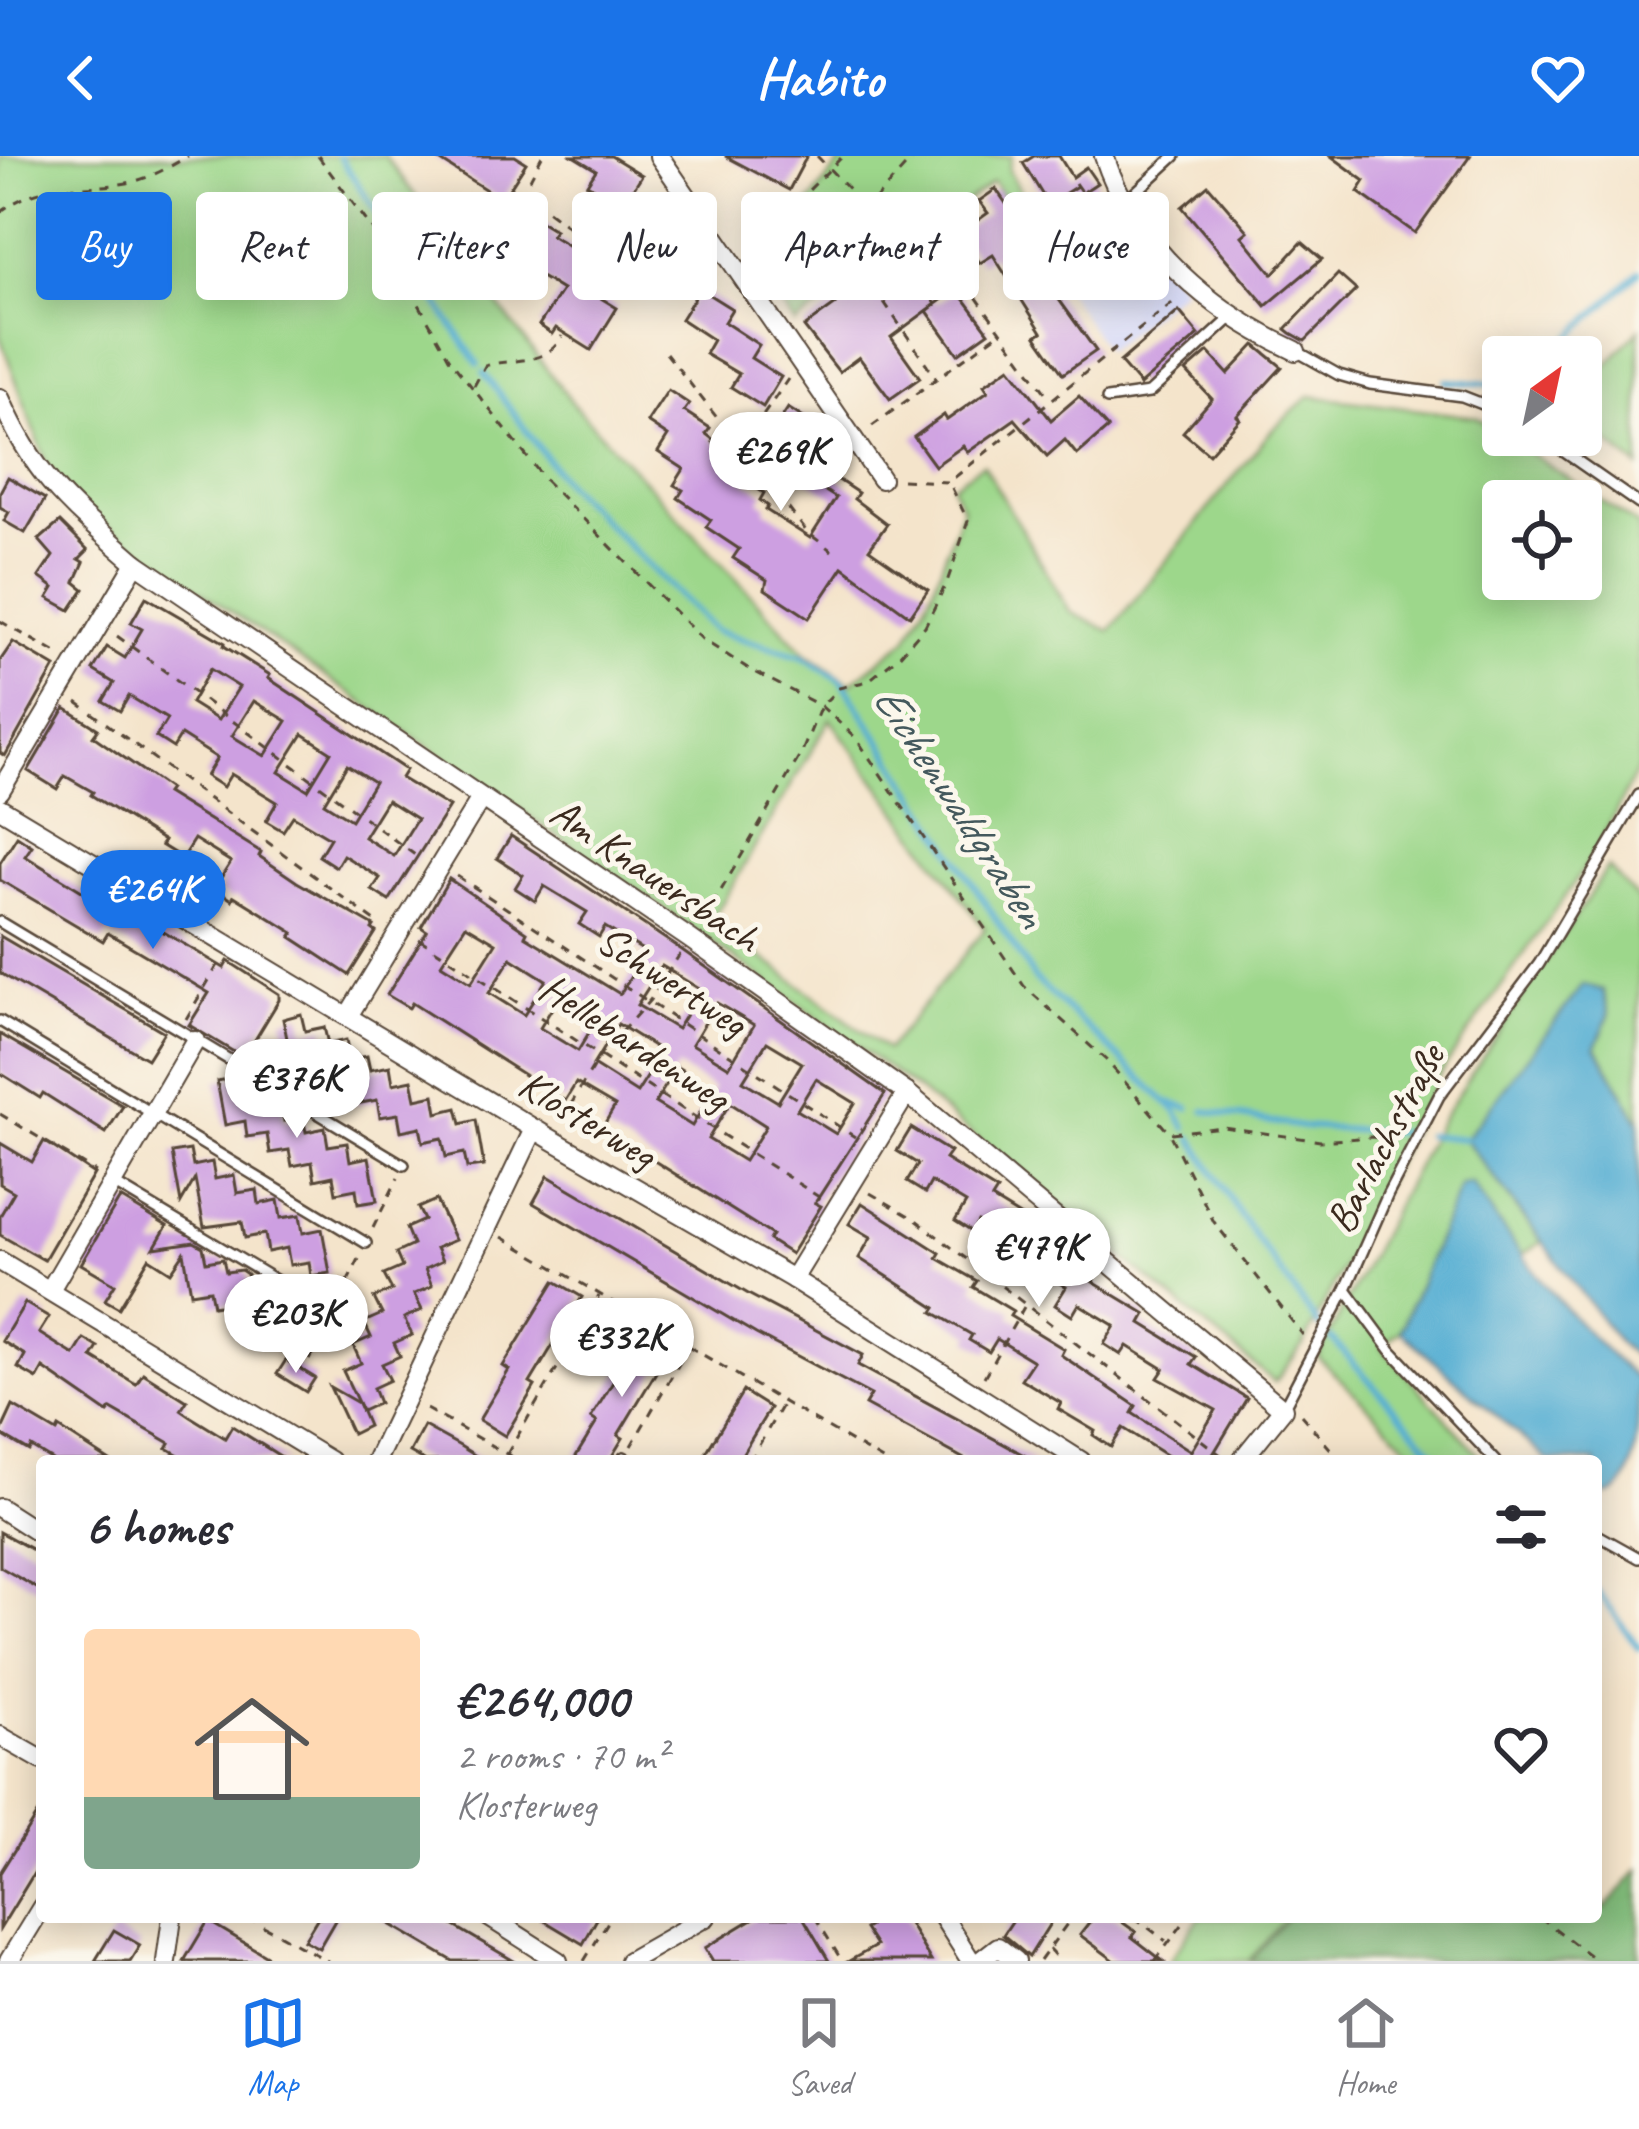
<!DOCTYPE html>
<html lang="en">
<head>
<meta charset="utf-8">
<style>
  :root { --surface:#fff; --page:#f7f7f7; --text:#2b2b33; --muted:#7c7c81; --line:#e1e1e2; --accent:#1a73e8 }
  body { margin:0; font-family:Caveat,sans-serif; background:var(--page); color:var(--text); height:100vh; display:flex; flex-direction:column; font-size:45px; white-space:nowrap }
  * { box-sizing:border-box; margin:0 }
  p { font-size:39px; color:var(--muted) }
  .icon { flex:none; width:66px; height:66px; fill:none; stroke:currentColor; stroke-width:2; stroke-linecap:round; stroke-linejoin:round }
  .map { position:relative; flex:1; overflow:hidden }
  .panel { position:absolute; left:36px; top:1299px; width:1566px; height:468px; display:flex; flex-direction:column; background:var(--surface); border-radius:12px; box-shadow:0 6px 30px #0003 }
  .panel>* { flex:none }
  .top-card { position:absolute; left:36px; top:36px; width:1569px; height:108px; display:flex; gap:24px }
  .needle { width:78px; rotate:33deg }
  .fabs { position:absolute; left:1482px; top:180px; display:grid; gap:24px }
  .fabs a { display:grid; place-items:center; width:120px; height:120px; border-radius:12px; background:var(--surface); box-shadow:0 6px 30px #0003; font-size:60px }
  .price { position:absolute; translate:-50% -102px; padding:0 27px; border-radius:42px; background:#fff; color:#222; font-size:39px; line-height:78px; filter:drop-shadow(0 3px 6px #0008) }
  .price::after { content:''; position:absolute; left:50%; top:72px; width:36px; height:27px; margin-left:-18px; background:inherit; clip-path:polygon(0 0,100% 0,50% 100%) }
  .price.selected { background:var(--accent); color:#fff }
  ul { padding:0; list-style:none }
  li { display:flex; align-items:center; gap:36px; height:300px; padding:0 48px }
  li span { display:grid; place-items:center; flex:none; width:336px; height:240px; border-radius:12px; color:#555 }
  li>.icon { margin-inline-start:auto }
  span .icon { width:144px; height:144px; fill:#fffc; stroke-width:1 }
  li b { font-size:51px }
  h2 { display:flex; justify-content:space-between; align-items:center; height:144px; padding:0 48px; font-size:51px }
  .chip { padding:0 42px; border-radius:12px; background:var(--surface); box-shadow:0 6px 30px #0003; font-size:42px; line-height:108px }
  .chip.selected { background:var(--accent); color:#fff }
  header { display:flex; justify-content:space-between; align-items:center; height:156px; padding:0 48px; background:var(--accent); color:#fff; font-size:54px; font-weight:600 }
  .tabs { display:flex; justify-content:space-around; align-items:center; height:168px; border-top:3px solid var(--line); background:var(--surface); font-size:33px; color:var(--muted) }
  .tabs a { display:grid; justify-items:center; gap:6px }
  .tabs .selected { color:var(--accent) }
  .map>svg:first-child { display:block }
  .built { fill:#d4d8f9 }
  .green { fill:#9dd78b; stroke:#6c8054; stroke-width:3; fill-rule:evenodd }
  .forest { fill:#7eb877; stroke:#5c714a; stroke-width:3 }
  .water { fill:#56afd3; stroke:#486c78; stroke-width:3 }
  .lines { fill:none; stroke-linecap:round; stroke-linejoin:round }
  .stream { stroke:#56afd3; stroke-width:6 }
  .building { fill:#cd9fe1; fill-rule:evenodd }
  .lane-casing { stroke:#574638; stroke-width:14 }
  .street-casing { stroke:#574638; stroke-width:22 }
  .path { stroke:#574638; stroke-width:3; stroke-dasharray:9 9; stroke-linecap:butt }
  .lane { stroke:#fff; stroke-width:9 }
  .street { stroke:#fff; stroke-width:18 }
  .labels { text-anchor:middle; stroke-width:10; stroke-linejoin:round; paint-order:stroke }
  .street-label { font-size:42px; fill:#3b2a1e; stroke:#fbf7ec }
  .water-label { font-size:45px; font-style:italic; fill:#44595d; stroke:#fbf7ec }
</style>
</head>
<body>
<header><svg class="icon" aria-label="back" viewBox="0 0 24 24"><path d="M15 5l-7 7 7 7"/></svg>Habito<svg class="icon" aria-label="heart" viewBox="0 0 24 24"><path d="M12 20l-8-8c-3-5 5-10 8-4 3-6 11-1 8 4z"/></svg></header>
<div class="map">
<svg width="1639" height="1805" viewBox="0 0 1639 1805">
  <rect width="100%" height="100%" fill="#fbf7ec"/>
  <filter id="ink" filterUnits="userSpaceOnUse"><feTurbulence type="fractalNoise" baseFrequency=".00833" numOctaves="2"/><feDisplacementMap in="SourceGraphic" scale="24" xChannelSelector="R" yChannelSelector="G"/><feConvolveMatrix kernelMatrix="1 2 1 2 8 2 1 2 1" color-interpolation-filters="sRGB"/></filter>
  <filter id="wash" filterUnits="userSpaceOnUse"><feTurbulence type="fractalNoise" baseFrequency=".004" numOctaves="4" result="noise"/><feDisplacementMap in="SourceGraphic" scale="48" xChannelSelector="R" yChannelSelector="G"/><feGaussianBlur stdDeviation="2.7" result="paint"/><feColorMatrix in="noise" values="0 0 0 0 0 0 0 0 0 0 0 0 0 0 0 0 0 1.4 0 .05"/><feComposite in="paint" operator="in"/></filter>
  <g filter="url(#wash)">
    <rect width="100%" height="100%" fill="#f4e4cb"/>
    <polygon class="built" points="1110,26 1183,133 1106,195 1022,67 1088,40"/>
    <g class="green">
      <path d="M0,0H385L574,249L805,497L850,528L907,483L932,436L962,352L952,329L983,308L1070,456L1110,475L1272,274L1310,240L1476,261L1639,370V610L1595,697L1439,919L1304,1188L1275,1226L918,934L702,779L57,336L0,181ZM1503,345H1581V423H1503ZM830,563L985,773L887,894L712,764Z"/>
      <polygon points="846,0 1012,0 1009,14 1031,57 1021,65 993,26 885,108 795,168 764,123 806,51"/>
      <polygon points="1639,173 1639,312 1581,264 1581,238"/>
      <polygon points="1608,711 1639,745 1639,966 1596,890 1609,859 1465,983 1542,1086 1520,1100 1471,1028 1460,1029 1400,1175 1382,1191 1484,1305 1423,1305 1318,1201 1438,968"/>
      <polygon points="1200,1761 1287,1761 1249,1805 1169,1805"/>
    </g>
    <polygon class="forest" points="1639,1714 1639,1805 1250,1805 1287,1761 1596,1761 1596,1744 1605,1753"/>
    <g class="water">
      <polygon points="1583,829 1603,834 1609,859 1596,890 1639,966 1639,1204 1619,1187 1465,983"/>
      <path d="M1471,1027C1520,1100 1572,1168 1639,1225C1639,1259 1639,1355 1596,1336V1305H1548L1400,1175L1460,1029Z"/>
    </g>
    <g class="lines">
      <g class="stream">
        <polyline points="339,0 478,208"/>
        <polyline points="1549,201 1639,116"/>
        <polyline points="484,217 565,327 715,475 803,501 842,525 1034,822 1176,955 1186,972"/>
        <polyline points="1446,225 1503,229"/>
        <polyline points="1169,947 1189,952"/>
        <polyline points="1205,955 1302,971 1406,977"/>
        <polyline points="1427,979 1465,983"/>
        <polyline points="1192,981 1242,1062 1319,1170"/>
        <polyline points="1332,1183 1442,1305"/>
        <polyline points="1596,1433 1639,1492"/>
      </g>
    </g>
    <g id="blocks">
      <g class="building">
        <polygon points="433,0 515,0 526,7 502,44"/>
        <polygon points="573,0 611,0 642,19 633,33 666,53 647,83 613,61 621,48 587,28 596,14"/>
        <polygon points="725,0 807,0 789,34"/>
        <polygon points="1034,0 1059,0 1072,21 1086,11 1097,27 1082,37 1075,27 1077,30 1048,48 1023,7"/>
        <polygon points="1331,0 1470,0 1415,77 1358,36 1365,25"/>
        <polygon points="1208,29 1248,75 1242,80 1273,118 1302,86 1322,103 1266,150 1182,51"/>
        <polygon points="996,33 1029,81 1019,88 1096,195 1063,218 1036,180 1042,176 993,99 980,107 960,77 988,57 979,45"/>
        <polygon points="519,52 555,74 551,79 584,99 587,95 600,103 583,131 617,152 591,194 556,172 552,178 539,169 562,134 528,113 531,108 498,87"/>
        <polygon points="1114,85 1136,113 1112,132 1090,103"/>
        <polygon points="908,96 918,109 911,113 936,148 957,133 989,176 958,198 927,155 936,148 891,181 920,222 890,243 859,201 839,216 804,171"/>
        <polygon points="1338,118 1356,134 1305,185 1291,177 1286,173"/>
        <polygon points="700,133 732,153 724,166 759,189 751,202 781,221 763,251 731,231 739,218 705,198 713,184 681,163"/>
        <polygon points="1179,155 1199,179 1140,229 1120,206"/>
        <polygon points="1255,189 1282,211 1237,260 1240,263 1209,298 1183,276 1212,243 1186,215 1208,196 1228,218"/>
        <polygon points="1010,211 1051,264 1079,240 1108,272 1077,299 1065,284 1047,300 1015,263 968,296 963,290 935,310 914,281 944,259 947,264 988,235 984,229"/>
        <polygon points="668,234 689,248 684,255 710,272 706,278 714,284 713,286 739,304 735,310 743,315 739,321 764,337 760,344 768,350 766,354 810,382 836,342 787,310 797,294 772,277 788,252 816,270 808,283 846,308 837,323 858,337 854,343 887,368 869,393 928,434 910,460 843,411 809,462 765,433 767,424 733,402 739,393 706,371 711,364 678,342 683,334 674,329 684,313 658,296 668,280 647,266"/>
        <polygon points="8,321 45,343 25,377 4,365 9,356 0,351 0,336"/>
        <polygon points="60,366 88,394 79,403 84,406 75,426 84,433 70,454 48,442 54,432 39,421 53,400 39,384"/>
        <path d="M146,441L225,487L224,490L270,519L268,522L406,614L401,622L449,651L389,745L372,734L380,722L343,699L336,711L319,700L330,682L293,660L283,675L266,665L277,646L231,618L223,631L206,620L217,602L181,579L173,592L156,581L167,563L129,540L120,555L103,545L114,527L93,514L107,491L125,502L142,473L131,467ZM210,513L239,531L218,564L191,547ZM254,545L287,565L265,600L232,580ZM303,578L331,596L308,634L279,616ZM347,609L374,626L351,664L324,647ZM387,644L417,663L394,700L364,681Z"/>
        <polygon points="13,486 55,511 5,600 0,597 0,505"/>
        <polygon points="65,552 98,573 93,580 169,633 166,637 261,696 259,700 297,726 374,770 372,773 376,776 349,819 291,781 294,777 234,740 232,744 219,735 223,728 219,725 231,706 194,683 182,702 161,689 164,685 91,639 93,636 65,620 57,633 28,615"/>
        <polygon points="17,680 32,690 25,700 116,756 120,750 224,812 228,805 279,838 279,844 244,902 189,869 209,837 108,777 103,785 0,724 0,707"/>
        <path d="M511,680L682,794L885,938L815,1047L821,1050L791,1098L769,1084L772,1079L602,972L615,950L576,927L565,945L412,847L409,852L387,839L427,775L421,771L449,723L527,776L525,780L620,838L646,796L605,771L599,781L579,768L587,756L544,730L535,745L515,732L523,719L497,702ZM466,769L496,787L471,827L441,808ZM511,802L546,824L524,859L489,837ZM662,810L701,834L677,873L637,849ZM563,834L600,858L578,895L540,872ZM717,847L754,869L729,911L692,888ZM618,868L663,896L637,937L593,909ZM767,886L802,907L778,946L743,925ZM677,911L714,933L692,970L655,947ZM816,923L855,947L836,978L797,954ZM730,947L766,970L744,1005L708,983Z"/>
        <polygon points="0,780 164,876 147,903 0,817"/>
        <polygon points="301,858 305,875 324,871 328,888 346,884 350,903 367,900 370,914 390,910 393,928 412,924 416,943 434,939 437,957 457,952 461,968 476,964 484,1010 467,1012 464,997 446,1001 442,982 423,986 420,971 401,975 398,958 380,961 377,944 356,948 353,931 334,935 330,916 312,919 309,903 292,907 283,863"/>
        <polygon points="0,878 123,950 106,977 43,937 40,942 0,917"/>
        <polygon points="237,921 239,938 259,934 262,950 281,947 284,965 303,962 306,976 325,972 328,990 347,987 350,1005 369,1001 377,1045 358,1048 356,1033 336,1037 333,1020 315,1024 312,1006 292,1010 289,994 270,997 267,978 247,981 245,965 225,969 217,925"/>
        <polygon points="911,972 950,996 945,1003 997,1035 992,1043 1047,1077 1043,1085 1097,1119 1093,1126 1146,1158 1141,1167 1196,1201 1191,1208 1247,1242 1209,1305 1175,1305 1123,1272 1111,1291 1093,1279 1095,1275 1058,1253 1061,1247 1021,1223 1033,1205 997,1183 989,1196 969,1184 972,1179 933,1156 936,1152 859,1102 871,1081 849,1068 862,1047 940,1097 937,1102 977,1125 973,1131 1013,1155 1010,1160 1064,1193 1061,1199 1136,1250 1132,1257 1191,1295 1216,1254 1158,1222 1164,1213 1127,1190 1121,1199 1104,1188 1115,1170 1079,1148 1072,1160 1055,1149 1066,1131 1029,1108 1022,1118 1005,1107 1016,1089 978,1066 972,1076 955,1065 966,1047 931,1026 925,1037 907,1026 918,1008 897,995"/>
        <polygon points="44,985 94,1018 44,1104 0,1079 0,1060 14,1036 0,1028 0,987 32,1006"/>
        <polygon points="190,994 193,1010 212,1006 215,1023 234,1019 237,1037 257,1034 259,1048 278,1044 281,1062 300,1059 303,1077 322,1073 330,1117 311,1120 309,1106 290,1109 287,1092 268,1096 265,1078 245,1082 242,1066 204,1071 195,1023 181,1047 172,997"/>
        <polygon points="548,1020 750,1139 863,1199 858,1209 1035,1305 968,1305 865,1249 871,1239 756,1178 533,1047"/>
        <polygon points="120,1042 167,1070 154,1092 194,1086 203,1091 206,1106 223,1103 226,1116 241,1114 247,1118 249,1131 269,1131 272,1145 291,1144 298,1186 279,1189 277,1174 257,1178 254,1159 234,1162 231,1147 213,1150 210,1134 191,1137 184,1097 171,1116 149,1102 119,1152 105,1144 115,1128 81,1108"/>
        <polygon points="436,1044 455,1084 436,1092 442,1105 425,1113 432,1130 414,1138 422,1154 404,1162 412,1179 394,1187 400,1200 382,1208 390,1224 373,1232 379,1247 362,1255 343,1215 361,1207 353,1189 371,1181 364,1166 382,1158 374,1142 392,1134 384,1119 402,1111 396,1097 413,1089 406,1072 424,1064 418,1052"/>
        <polygon points="555,1125 582,1141 530,1227 535,1230 505,1280 479,1264 509,1214 503,1210"/>
        <polygon points="25,1147 49,1161 39,1177 74,1199 84,1183 98,1191 92,1201 136,1228 143,1217 187,1245 181,1254 191,1261 225,1282 232,1270 288,1305 189,1305 167,1292 170,1287 111,1253 108,1257 43,1212 37,1223 18,1212 25,1199 2,1185"/>
        <polygon points="643,1177 670,1193 618,1279 623,1282 609,1305 573,1305 597,1266 591,1262"/>
        <polygon points="286,1204 315,1222 306,1236 277,1218"/>
        <polygon points="330,1231 358,1247 368,1270 352,1278"/>
        <polygon points="743,1235 770,1252 738,1305 701,1305"/>
        <polygon points="13,1250 57,1276 59,1272 110,1305 54,1305 31,1291 29,1295 0,1278"/>
        <polygon points="424,1270 460,1290 484,1305 426,1305 410,1296"/>
        <polygon points="0,1376 42,1399 42,1435 0,1411"/>
        <polygon points="42,1650 42,1704 0,1773 0,1717"/>
        <polygon points="318,1761 337,1761 319,1792 304,1784"/>
        <polygon points="378,1761 439,1761 514,1805 453,1805"/>
        <polygon points="538,1761 598,1761 583,1788"/>
        <polygon points="756,1761 803,1761 829,1805 713,1805 705,1792"/>
        <polygon points="864,1761 905,1761 931,1805 849,1805 876,1790 865,1773 870,1770"/>
        <polygon points="1015,1761 1054,1761 1029,1801 1003,1779"/>
        <polygon points="1094,1761 1115,1761 1136,1776 1132,1781 1163,1805 1115,1805 1080,1779"/>
        <polygon points="208,1765 275,1805 184,1805"/>
        <polygon points="114,1774 140,1789 130,1805 95,1805"/>
      </g>
    </g>
  </g>
  <g filter="url(#ink)">
    <use href="#blocks" fill-opacity="0" stroke="#574638" stroke-width="3"/>
    <g class="lines">
      <defs>
        <g id="lane">
          <polyline points="1126,45 1175,0"/>
          <polyline points="1298,196 1339,219 1370,228 1462,240 1503,256"/>
          <polyline points="1107,243 1149,237 1231,162"/>
          <polyline points="1540,279 1639,348"/>
          <polyline points="0,766 404,1009"/>
          <polyline points="0,865 366,1087"/>
          <polyline points="113,1027 332,1158"/>
          <polyline points="1346,1133 1391,1194 1496,1305"/>
          <polyline points="1283,1253 1346,1133 1388,1038 1439,940 1539,808 1639,639"/>
          <polyline points="623,1305 624,1301"/>
          <polyline points="1596,1378 1639,1402"/>
        </g>
        <g id="street">
          <polyline points="659,0 881,323"/>
          <path d="M1104,0C1134,91 1212,156 1296,195"/>
          <polyline points="613,105 628,123 650,123 706,68"/>
          <path d="M0,242C36,324 71,350 136,407L690,783L907,937L1283,1253L1241,1305"/>
          <polyline points="0,635 136,407"/>
          <polyline points="0,652 551,983 793,1123 1081,1305"/>
          <polyline points="348,860 481,642"/>
          <polyline points="0,1105 330,1305"/>
          <polyline points="793,1123 907,937"/>
          <polyline points="50,1134 195,885"/>
          <polyline points="376,1305 534,973"/>
          <polyline points="0,1352 42,1379"/>
          <polyline points="0,1580 42,1604"/>
          <polyline points="489,1761 558,1805"/>
          <polyline points="943,1761 971,1805"/>
          <polyline points="9,1805 42,1751"/>
          <polyline points="166,1805 172,1761"/>
          <polyline points="629,1805 706,1761"/>
          <polyline points="980,1805 998,1791 1016,1805"/>
        </g>
      </defs>
      <use href="#lane" class="lane-casing"/>
      <use href="#street" class="street-casing"/>
      <g class="path">
        <polyline points="318,0 391,98 449,202 546,325 702,483 749,513 821,550 856,582 1024,830 1106,904 1169,977 1214,1066 1303,1179"/>
        <polyline points="542,0 523,36 598,93"/>
        <polyline points="817,0 866,51 945,98 1050,243"/>
        <path d="M0,56C46,22 77,36 127,27C148,23 170,11 188,0"/>
        <polyline points="769,100 805,120 915,0"/>
        <polyline points="763,111 806,37 843,0"/>
        <polyline points="884,146 936,222"/>
        <polyline points="666,197 807,376 832,395"/>
        <path d="M474,230L485,210C514,201 546,211 562,180"/>
        <polyline points="872,270 1000,176"/>
        <polyline points="743,289 788,223"/>
        <polyline points="902,324 949,326 1176,144"/>
        <polyline points="0,465 56,497"/>
        <polyline points="117,480 419,702"/>
        <polyline points="77,546 379,768"/>
        <polyline points="457,720 855,981"/>
        <polyline points="703,765 801,598 821,550 839,532 868,525 899,500 925,470 947,426 968,365 949,326"/>
        <polyline points="419,783 819,1041"/>
        <polyline points="186,863 218,809"/>
        <polyline points="0,958 96,1016"/>
        <polyline points="561,965 601,898 650,844 680,798"/>
        <polyline points="1171,977 1223,971 1320,985 1372,981 1399,986"/>
        <polyline points="870,1037 916,1064 1222,1300"/>
        <polyline points="373,1072 398,1022"/>
        <polyline points="502,1081 884,1305"/>
        <polyline points="339,1143 359,1103"/>
        <polyline points="309,1204 325,1173"/>
        <polyline points="984,1221 1024,1151"/>
        <polyline points="426,1253 519,1305"/>
        <polyline points="1301,1259 1341,1305"/>
        <polyline points="631,1290 687,1194"/>
        <polyline points="507,1298 599,1140"/>
        <polyline points="750,1305 782,1249"/>
        <polyline points="247,1761 328,1805"/>
        <polyline points="815,1761 842,1805"/>
        <polyline points="1134,1761 1166,1785"/>
        <polyline points="1540,1761 1597,1805"/>
        <polyline points="1049,1793 1060,1805"/>
        <polyline points="584,1805 611,1761"/>
        <polyline points="1040,1805 1072,1761"/>
        <polyline points="1155,1805 1188,1761"/>
      </g>
      <use href="#lane" class="lane"/>
      <use href="#street" class="street"/>
    </g>
  </g>
  <g class="labels">
    <g class="street-label">
      <text transform="translate(656 718) rotate(34)" y="15">Am Knauersbach</text>
      <text transform="translate(673 824) rotate(33)" y="15">Schwertweg</text>
      <text transform="translate(635 885) rotate(33)" y="15">Hellebardenweg</text>
      <text transform="translate(588 962) rotate(31)" y="15">Klosterweg</text>
      <text transform="translate(1384 982) rotate(-62)" y="15">Barlachstraße</text>
    </g>
    <g class="water-label">
      <text transform="translate(961 649) rotate(57)" y="16">Eichenwaldgraben</text>
    </g>
  </g>
</svg>
<div class="fabs">
<a><svg class="needle" viewBox="-14 -14 28 28"><path d="M0-13l5 13h-10z" fill="#e53935"/><path d="M0 13l5-13h-10z" fill="#7c7c81"/></svg></a>
<a><svg class="icon" aria-label="locate" viewBox="0 0 24 24"><circle cx="12" cy="12" r="6"/><path d="M12 2v4M12 18v4M2 12h4M18 12h4"/></svg></a>
</div>
<b class="price" style="left:781px;top:358px">€269K</b>
<b class="price selected" style="left:153px;top:796px">€264K</b>
<b class="price" style="left:297px;top:985px">€376K</b>
<b class="price" style="left:1039px;top:1154px">€479K</b>
<b class="price" style="left:296px;top:1220px">€203K</b>
<b class="price" style="left:622px;top:1244px">€332K</b>
<div class="top-card">
<a class="chip selected">Buy</a>
<a class="chip">Rent</a>
<a class="chip">Filters</a>
<a class="chip">New</a>
<a class="chip">Apartment</a>
<a class="chip">House</a>
</div>
<section class="panel">
<h2>6 homes<svg class="icon" aria-label="filters" viewBox="0 0 24 24"><path d="M4 7h16M4 17h16"/><circle cx="9" cy="7" r="2"/><circle cx="15" cy="17" r="2"/></svg></h2>
<ul>
<li><span style="background:linear-gradient(#ffd9b3 70%,#7fa58c 0)"><svg class="icon" aria-label="home" viewBox="0 0 24 24"><path d="M3 11l9-7 9 7M6 9v11h12V9"/></svg></span><div><b>€264,000</b><p>2 rooms · 70 m²</p><p>Klosterweg</p></div><svg class="icon" aria-label="heart" viewBox="0 0 24 24"><path d="M12 20l-8-8c-3-5 5-10 8-4 3-6 11-1 8 4z"/></svg></li>
</ul>
</section>
</div>
<nav class="tabs">
<a class="selected"><svg class="icon" aria-label="map" viewBox="0 0 24 24"><path d="M3 6l6-2 6 2 6-2v14l-6 2-6-2-6 2zM9 4v14M15 6v14"/></svg>Map</a>
<a><svg class="icon" aria-label="saved" viewBox="0 0 24 24"><path d="M7 4h10v16l-5-4-5 4z"/></svg>Saved</a>
<a><svg class="icon" aria-label="home" viewBox="0 0 24 24"><path d="M3 11l9-7 9 7M6 9v11h12V9"/></svg>Home</a>
</nav>
</body>
</html>
